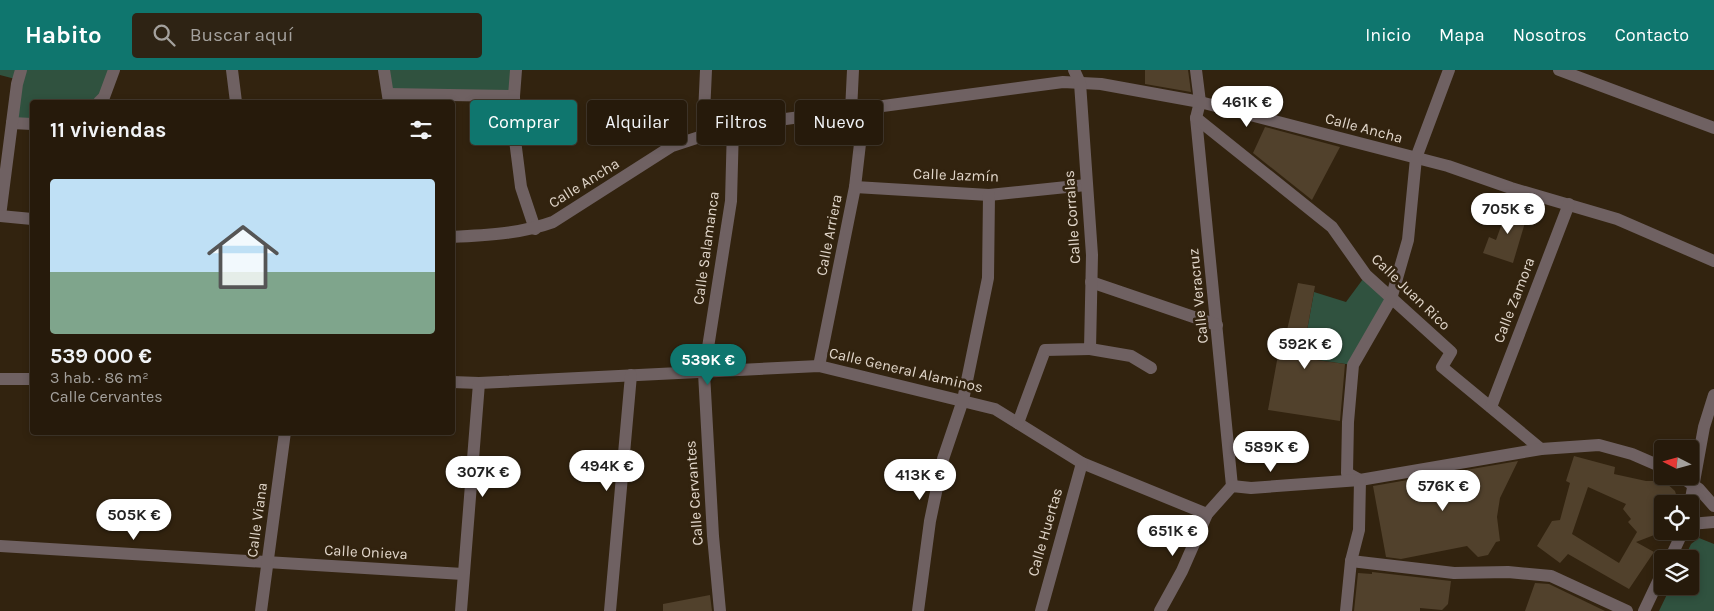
<!DOCTYPE html>
<html lang="es">
<head>
<meta charset="utf-8">
<style>
  :root { --surface:#261a0b; --page:#2e2314; --text:#f1f3f6; --muted:#a4a19d; --line:#42382c; --accent:#0f766e }
  body { margin:0; font-family:Karla,sans-serif; background:var(--page); color:var(--text); height:100vh; display:flex; flex-direction:column; font-size:19px; white-space:nowrap }
  * { box-sizing:border-box; margin:0 }
  p { font-size:16px; color:var(--muted) }
  .icon { flex:none; width:28px; height:28px; fill:none; stroke:currentColor; stroke-width:2; stroke-linecap:round; stroke-linejoin:round }
  .map { position:relative; flex:1; overflow:hidden }
  .side { position:absolute; left:30px; top:30px; width:425px; height:335px; display:flex; flex-direction:column; background:var(--surface); border-radius:5px; box-shadow:0 2px 8px #0003,0 0 0 1px var(--line) }
  .side>* { flex:none }
  .guide { position:absolute; left:470px; top:30px; width:475px; height:45px; display:flex; gap:10px }
  .needle { width:32px; rotate:276deg }
  .buttons { position:absolute; left:1654px; top:370px; display:grid; gap:10px }
  .buttons a { display:grid; place-items:center; width:45px; height:45px; border-radius:5px; background:var(--surface); box-shadow:0 2px 8px #0003,0 0 0 1px var(--line); font-size:25px }
  .price { position:absolute; translate:-50% -42px; padding:0 11px; border-radius:18px; background:#fff; color:#222; font-size:16px; line-height:32px; filter:drop-shadow(0 1px 2px #0008) }
  .price::after { content:''; position:absolute; left:50%; top:30px; width:15px; height:11px; margin-left:-8px; background:inherit; clip-path:polygon(0 0,100% 0,50% 100%) }
  .price.selected { background:var(--accent); color:#fff }
  ul { padding:0; list-style:none }
  li { display:grid; align-content:center; gap:10px; height:265px; padding:0 20px }
  li+li { border-top:1px solid var(--line) }
  li span { display:grid; place-items:center; height:155px; border-radius:5px; color:#555 }
  li>.icon { margin-inline-start:auto }
  span .icon { width:90px; height:90px; fill:#fffc; stroke-width:1 }
  li b { font-size:21px }
  h2 { display:flex; justify-content:space-between; align-items:center; height:60px; padding:0 20px; font-size:21px }
  .pill { padding:0 18px; border-radius:5px; background:var(--surface); box-shadow:0 2px 8px #0003,0 0 0 1px var(--line); font-size:18px; line-height:45px }
  .pill.selected { background:var(--accent); color:#fff }
  header { display:flex; align-items:center; gap:30px; box-sizing:border-box; height:70px; padding:0 25px; background:var(--accent); color:#fff }
  header strong { font-size:24px }
  nav { display:flex; gap:28px; margin-inline-start:auto; font-size:18px }
  .search { width:350px; height:45px; background:var(--page); display:flex; align-items:center; gap:12px; box-sizing:border-box; padding:0 18px; border-radius:5px; color:var(--muted); font-size:19px }
  .map>svg:first-child { display:block }
  .green { fill:#30523f }
  .building { fill:#51412c; fill-rule:evenodd }
  .lines { fill:none; stroke-linecap:round; stroke-linejoin:round }
  .minor { stroke:#6f6162; stroke-width:12 }
  .labels { text-anchor:middle; stroke-width:5; stroke-linejoin:round; paint-order:stroke }
  .street-label { font-size:15px; fill:#e1d6ca; stroke:#32230f }
</style>
</head>
<body>
<header>
<strong>Habito</strong>
<div class="search"><svg class="icon" aria-label="search" viewBox="0 0 24 24"><circle cx="10" cy="10" r="6"/><path d="M15 15l6 6"/></svg>Buscar aquí</div>
<nav><a>Inicio</a><a>Mapa</a><a>Nosotros</a><a>Contacto</a></nav>
</header>
<div class="map">
<svg width="1714" height="541" viewBox="0 0 1714 541">
  <rect width="100%" height="100%" fill="#32230f"/>
  <g class="green">
    <polygon points="0,0 114,0 99,32 32,32 32,54 12,53 19,10 0,5"/>
    <polygon points="384,0 516,0 514,26 388,24"/>
    <polygon points="1366,205 1391,229 1353,295 1302,288 1314,222 1346,232"/>
    <polygon points="1699,468 1714,474 1714,541 1659,541 1671,516 1690,516 1690,489 1684,489 1691,474"/>
  </g>
  <g class="building">
    <polygon points="1145,0 1188,0 1191,22 1145,14"/>
    <polygon points="1265,57 1340,77 1312,130 1253,83"/>
    <polygon points="1509,134 1529,139 1513,193 1483,183 1489,167 1496,170"/>
    <polygon points="1298,213 1315,216 1302,288 1345,294 1340,351 1268,340 1278,285 1287,260"/>
    <path d="M1574,386L1615,397L1614,404L1646,411H1664L1675,421L1679,434H1662V462L1636,472L1654,482L1629,519L1568,484L1560,493L1537,476L1552,451L1560,450L1570,413L1566,411ZM1588,417L1626,434L1623,439L1631,449L1628,452L1637,462L1619,493L1572,464Z"/>
    <polygon points="1518,391 1500,428 1497,447 1500,471 1496,472 1488,485 1478,487 1467,476 1401,489 1386,487 1373,416"/>
    <polygon points="1372,502 1451,511 1448,534 1442,540 1420,538 1420,541 1354,541 1358,503 1372,504"/>
    <polygon points="1535,513 1549,514 1605,541 1525,541"/>
    <polygon points="710,525 712,541 663,541 663,534"/>
  </g>
  <g class="lines">
    <g class="minor">
      <polyline points="232,0 236,32"/>
      <polyline points="384,0 389,32"/>
      <polyline points="1196,0 1200,32 1196,48 1232,416"/>
      <polyline points="1559,0 1714,58"/>
      <polyline points="388,24 514,26 516,0"/>
      <polyline points="514,26 515,70 521,117 535,159"/>
      <polyline points="99,32 104,27 114,0"/>
      <polyline points="851,41 853,0"/>
      <polyline points="1196,48 1332,157 1366,205 1451,282 1442,297 1541,379"/>
      <polyline points="12,53 32,54"/>
      <polyline points="703,66 706,0"/>
      <polyline points="855,117 989,125 1086,115"/>
      <polyline points="0,146 17,14 21,0"/>
      <polyline points="0,146 32,149"/>
      <path d="M452,167C487,165 520,164 553,152L672,76L733,56L1063,12L1101,14L1200,32L1448,96L1511,118L1617,149L1714,191"/>
      <polyline points="1091,212 1217,255"/>
      <polyline points="1090,279 1131,286 1151,298"/>
      <polyline points="819,296 855,117 864,39"/>
      <polyline points="0,309 32,309"/>
      <polyline points="452,312 479,313 819,296 995,339 1082,393 1207,444"/>
      <polyline points="1491,337 1569,134"/>
      <polyline points="1018,353 1045,280 1090,279 1092,185 1080,13 1074,0"/>
      <polyline points="1680,406 1699,419 1714,436"/>
      <polyline points="1360,410 1347,403 1348,352 1353,295 1391,229 1408,170 1416,88 1449,0"/>
      <polyline points="1690,434 1704,357 1714,325"/>
      <polyline points="1690,454 1714,452"/>
      <polyline points="0,476 463,504"/>
      <polyline points="1670,489 1683,461"/>
      <polyline points="1351,491 1454,503 1508,502 1551,506 1627,541"/>
      <polyline points="261,541 285,362"/>
      <polyline points="461,541 479,313"/>
      <polyline points="610,541 631,305"/>
      <polyline points="720,541 713,466 704,303 731,131 733,56"/>
      <polyline points="918,541 930,451 943,389 963,330 988,208 989,125"/>
      <polyline points="1041,541 1082,393"/>
      <polyline points="1160,541 1182,501 1207,444 1232,416 1251,418 1360,410 1541,379 1599,375 1632,384 1662,397"/>
      <polyline points="1346,541 1351,491 1359,460 1360,410"/>
      <polyline points="1644,541 1662,503"/>
    </g>
  </g>
  <g class="labels">
    <g class="street-label">
      <text transform="translate(1364 58) rotate(15)" y="5">Calle Ancha</text>
      <text transform="translate(956 105) rotate(2)" y="5">Calle Jazmín</text>
      <text transform="translate(584 113) rotate(-32)" y="5">Calle Ancha</text>
      <text transform="translate(1072 147) rotate(-94)" y="5">Calle Corralas</text>
      <text transform="translate(829 165) rotate(-79)" y="5">Calle Arriera</text>
      <text transform="translate(706 178) rotate(-82)" y="5">Calle Salamanca</text>
      <text transform="translate(1411 222) rotate(44)" y="5">Calle Juan Rico</text>
      <text transform="translate(1198 226) rotate(-96)" y="5">Calle Veracruz</text>
      <text transform="translate(1514 230) rotate(-69)" y="5">Calle Zamora</text>
      <text transform="translate(906 300) rotate(13)" y="5">Calle General Alaminos</text>
      <text transform="translate(694 423) rotate(-94)" y="5">Calle Cervantes</text>
      <text transform="translate(257 450) rotate(-82)" y="5">Calle Viana</text>
      <text transform="translate(1045 462) rotate(-74)" y="5">Calle Huertas</text>
      <text transform="translate(366 482) rotate(3)" y="5">Calle Onieva</text>
    </g>
  </g>
</svg>
<div class="buttons">
<a><svg class="needle" viewBox="-14 -14 28 28"><path d="M0-13l5 13h-10z" fill="#e53935"/><path d="M0 13l5-13h-10z" fill="#a4a19d"/></svg></a>
<a><svg class="icon" aria-label="locate" viewBox="0 0 24 24"><circle cx="12" cy="12" r="6"/><path d="M12 2v4M12 18v4M2 12h4M18 12h4"/></svg></a>
<a><svg class="icon" aria-label="layers" viewBox="0 0 24 24"><path d="M12 4l9 5-9 5-9-5zM3 14l9 5 9-5"/></svg></a>
</div>
<b class="price" style="left:1247px;top:58px">461K €</b>
<b class="price" style="left:1508px;top:165px">705K €</b>
<b class="price" style="left:1305px;top:300px">592K €</b>
<b class="price selected" style="left:708px;top:316px">539K €</b>
<b class="price" style="left:1271px;top:403px">589K €</b>
<b class="price" style="left:607px;top:422px">494K €</b>
<b class="price" style="left:483px;top:428px">307K €</b>
<b class="price" style="left:920px;top:431px">413K €</b>
<b class="price" style="left:1443px;top:442px">576K €</b>
<b class="price" style="left:134px;top:471px">505K €</b>
<b class="price" style="left:1173px;top:487px">651K €</b>
<div class="guide">
<a class="pill selected">Comprar</a>
<a class="pill">Alquilar</a>
<a class="pill">Filtros</a>
<a class="pill">Nuevo</a>
</div>
<section class="side">
<h2>11 viviendas<svg class="icon" aria-label="filters" viewBox="0 0 24 24"><path d="M4 7h16M4 17h16"/><circle cx="9" cy="7" r="2"/><circle cx="15" cy="17" r="2"/></svg></h2>
<ul>
<li><span style="background:linear-gradient(#bfe0f5 60%,#7fa58c 0)"><svg class="icon" aria-label="home" viewBox="0 0 24 24"><path d="M3 11l9-7 9 7M6 9v11h12V9"/></svg></span><div><b>539 000 €</b><p>3 hab. · 86 m²</p><p>Calle Cervantes</p></div></li>
</ul>
</section>
</div>
</body>
</html>
